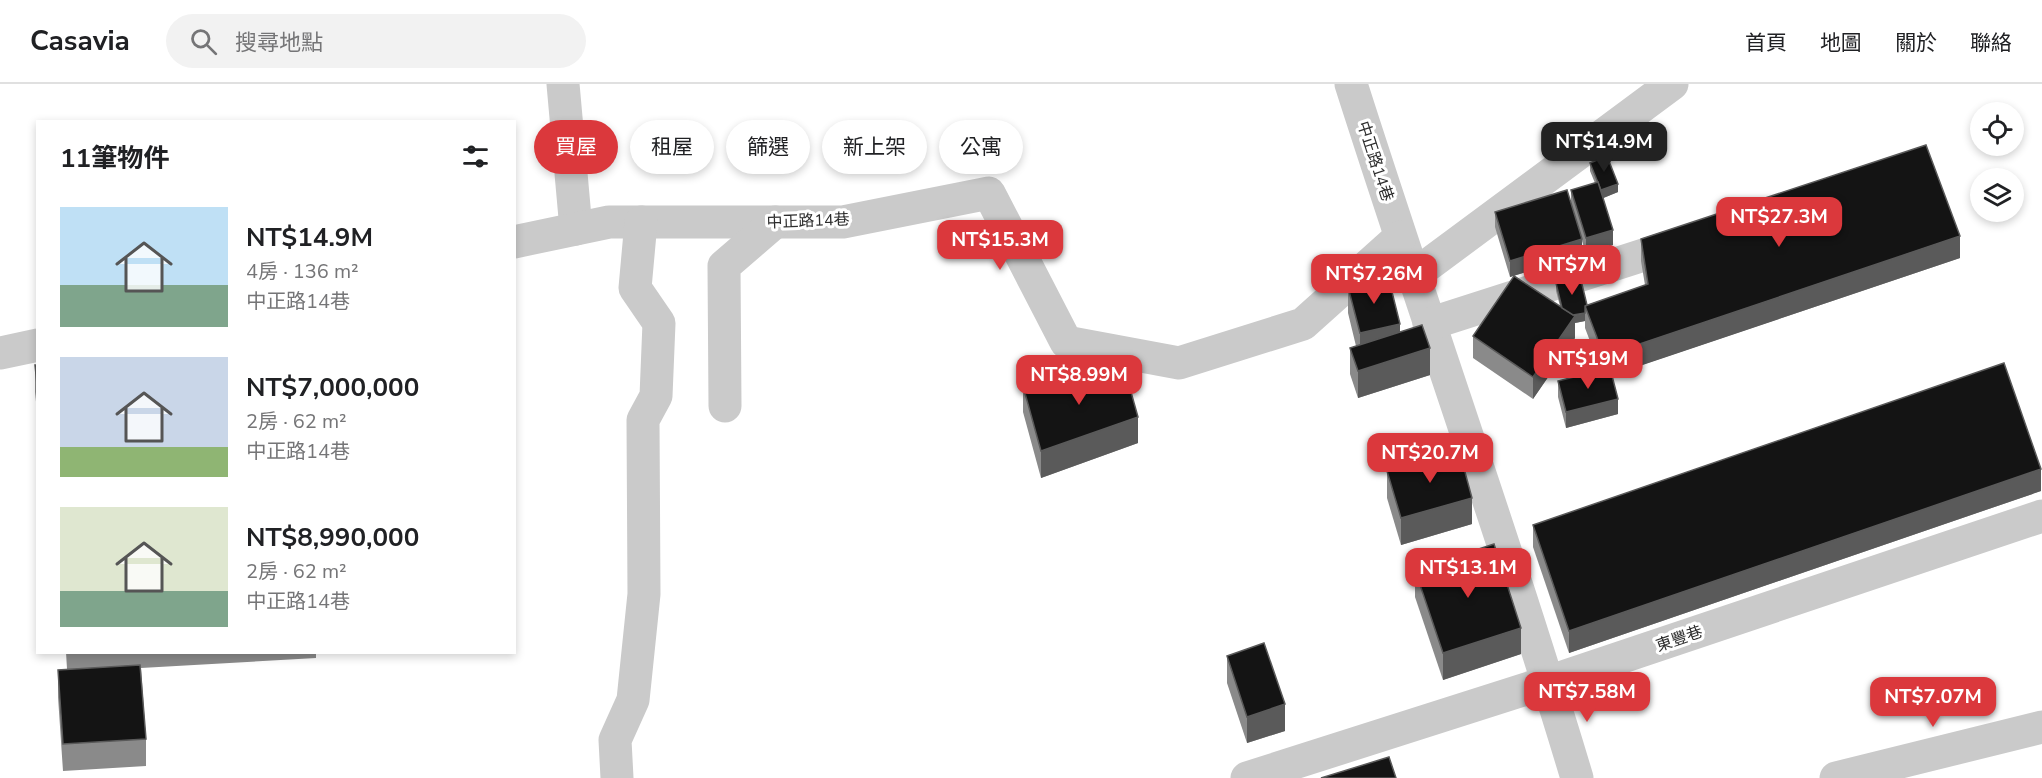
<!DOCTYPE html>
<html lang="zh-TW">
<head>
<meta charset="utf-8">
<style>
  :root { --surface:#fff; --page:#f2f2f2; --text:#202124; --muted:#757577; --line:#e0e0e0; --accent:#db383c }
  body { margin:0; font-family:"Nunito Sans","Noto Sans TC",sans-serif; background:var(--page); color:var(--text); height:100vh; display:flex; flex-direction:column; font-size:22px; white-space:nowrap }
  * { box-sizing:border-box; margin:0 }
  p { font-size:20px; color:var(--muted) }
  .icon { flex:none; width:33px; height:33px; fill:none; stroke:currentColor; stroke-width:2; stroke-linecap:round; stroke-linejoin:round }
  .map { position:relative; flex:1; overflow:hidden }
  .details { position:absolute; left:36px; top:36px; width:480px; height:534px; display:flex; flex-direction:column; background:var(--surface); border-radius:0px; box-shadow:0 3px 9px #0003 }
  .details>* { flex:none }
  .top-card { position:absolute; left:534px; top:36px; width:570px; height:54px; display:flex; gap:12px }
  .buttons { position:absolute; left:1970px; top:18px; display:grid; gap:12px }
  .buttons a { display:grid; place-items:center; width:54px; height:54px; border-radius:50%; background:var(--surface); box-shadow:0 3px 9px #0003; font-size:30px }
  .price { position:absolute; translate:-50% -51px; padding:0 14px; border-radius:12px; background:var(--accent); color:#fff; font-size:20px; line-height:39px; filter:drop-shadow(0 2px 3px #0008) }
  .price::after { content:''; position:absolute; left:50%; top:36px; width:18px; height:14px; margin-left:-9px; background:inherit; clip-path:polygon(0 0,100% 0,50% 100%) }
  .price.selected { background:#222; color:#fff }
  ul { padding:0; list-style:none }
  li { display:flex; align-items:center; gap:18px; height:150px; padding:0 24px }
  li span { display:grid; place-items:center; flex:none; width:168px; height:120px; border-radius:0px; color:#555 }
  li>.icon { margin-inline-start:auto }
  span .icon { width:72px; height:72px; fill:#fffc; stroke-width:1 }
  li b { font-size:26px }
  h2 { display:flex; justify-content:space-between; align-items:center; height:72px; padding:0 24px; font-size:26px }
  .tag { padding:0 21px; border-radius:27px; background:var(--surface); box-shadow:0 3px 9px #0003; font-size:21px; line-height:54px }
  .tag.selected { background:var(--accent); color:#fff }
  header { display:flex; align-items:center; gap:36px; box-sizing:border-box; height:84px; padding:0 30px; background:var(--surface); border-bottom:2px solid var(--line) }
  header strong { font-size:28px }
  nav { display:flex; gap:33px; margin-inline-start:auto; font-size:21px }
  .search { width:420px; height:54px; background:var(--page); display:flex; align-items:center; gap:15px; box-sizing:border-box; padding:0 21px; border-radius:33px; color:var(--muted); font-size:22px }
  .map>svg:first-child { display:block }
  .lines { fill:none; stroke-linecap:round; stroke-linejoin:round }
  .minor { stroke:#cacaca; stroke-width:33 }
  .wall { fill:#8a8a8a }
  .shaded-wall { fill:#5a5a5a }
  .building { fill:#141414; stroke:#5a5a5a; stroke-width:1.5 }
  .labels { text-anchor:middle; stroke-width:6; stroke-linejoin:round; paint-order:stroke }
  .street-label { font-size:16px; fill:#2d2d2d; stroke:#fff }
</style>
</head>
<body>
<header>
<strong>Casavia</strong>
<div class="search"><svg class="icon" aria-label="search" viewBox="0 0 24 24"><circle cx="10" cy="10" r="6"/><path d="M15 15l6 6"/></svg>搜尋地點</div>
<nav><a>首頁</a><a>地圖</a><a>關於</a><a>聯絡</a></nav>
</header>
<div class="map">
<svg width="2042" height="694" viewBox="0 0 2042 694">
  <rect width="100%" height="100%" fill="#fff"/>
  <g class="lines">
    <g class="minor">
      <polyline points="563,0 576,145"/>
      <path d="M1351,0C1425,232 1507,461 1577,694"/>
      <polyline points="514,158 609,138 843,138 989,109 1066,258 1179,279 1303,240 1400,153"/>
      <polyline points="1413,192 1672,0"/>
      <polyline points="1429,240 1684,158"/>
      <polyline points="0,269 38,261"/>
      <polyline points="725,322 724,182 775,138"/>
      <polyline points="617,694 615,656 633,616 644,510 643,336 656,312 659,239 635,204 641,138"/>
      <polyline points="1247,694 1548,598 2042,432"/>
      <polyline points="1836,694 2042,643"/>
    </g>
  </g>
  <g class="wall">
    <polygon points="1590,79 1618,108 1603,114 1613,161 1586,169 1582,157 1582,171 1510,193 1495,143 1495,128 1571,118 1571,106 1595,99 1590,87"/>
    <polygon points="1641,155 1960,174 1612,291 1618,330 1566,344 1558,313 1558,297 1601,286 1585,244 1585,237 1575,239 1575,254 1533,315 1473,274 1473,252 1560,222 1556,207 1556,199 1587,221 1645,201 1641,177"/>
    <polygon points="1348,203 1400,248 1430,291 1358,314 1350,290 1350,264 1356,262 1348,229"/>
    <polygon points="35,281 38,281 38,337 35,308"/>
    <polygon points="1023,302 1138,359 1041,394 1023,328"/>
    <polygon points="1387,387 1472,440 1401,461 1387,414"/>
    <polygon points="2041,407 1569,569 1533,463 1533,441"/>
    <polygon points="1415,486 1521,570 1443,596 1415,513"/>
    <polygon points="66,568 316,568 316,574 141,584 146,655 146,682 63,687 58,613 58,586 67,585"/>
    <polygon points="1227,572 1285,647 1247,659 1227,599"/>
  </g>
  <g class="shaded-wall">
    <polygon points="1618,100 1618,108 1601,115 1601,106"/>
    <polygon points="1613,146 1613,161 1586,169 1586,154"/>
    <polygon points="1960,152 1960,174 1604,294 1604,272"/>
    <polygon points="1582,155 1582,171 1510,193 1510,177"/>
    <polygon points="1585,229 1585,237 1575,239 1575,254 1533,315 1533,293 1565,234"/>
    <polygon points="1400,240 1400,266 1360,276 1360,249"/>
    <polygon points="1430,264 1430,291 1358,314 1358,287"/>
    <polygon points="1618,315 1618,330 1566,344 1566,328"/>
    <polygon points="1138,333 1138,359 1041,394 1041,367"/>
    <polygon points="2041,385 2041,407 1569,569 1569,547"/>
    <polygon points="1472,414 1472,440 1401,461 1401,434"/>
    <polygon points="1521,544 1521,570 1443,596 1443,569"/>
    <polygon points="1285,620 1285,647 1247,659 1247,633"/>
  </g>
  <g class="building">
    <polygon points="1926,61 1960,152 1604,272 1585,222 1648,200 1641,155"/>
    <polygon points="1607,72 1618,100 1601,106 1590,79"/>
    <polygon points="1598,98 1613,146 1586,154 1571,106"/>
    <polygon points="1567,106 1582,155 1510,177 1495,128"/>
    <polygon points="1388,192 1400,240 1360,249 1348,203"/>
    <polygon points="1514,192 1575,232 1533,293 1473,252"/>
    <polygon points="1580,192 1587,221 1585,222 1585,229 1573,231 1562,224 1556,199"/>
    <polygon points="1422,241 1430,264 1358,287 1350,264"/>
    <polygon points="2004,279 2041,385 1569,547 1533,441"/>
    <polygon points="35,281 38,281 38,310"/>
    <polygon points="1124,283 1138,333 1041,367 1023,302"/>
    <polygon points="1610,284 1618,315 1566,328 1558,297"/>
    <polygon points="1459,366 1472,414 1401,434 1387,387"/>
    <polygon points="1494,460 1521,544 1443,569 1415,486"/>
    <polygon points="1264,559 1285,620 1247,633 1227,572"/>
    <polygon points="140,581 146,655 63,660 58,586"/>
    <polygon points="1389,673 1396,694 1321,694"/>
  </g>
  <g class="labels">
    <g class="street-label">
      <text transform="translate(1376 77) rotate(72)" y="6">中正路14巷</text>
      <text transform="translate(808 136) rotate(-2)" y="6">中正路14巷</text>
      <text transform="translate(1679 554) rotate(-19)" y="6">東豐巷</text>
    </g>
  </g>
</svg>
<div class="buttons">
<a><svg class="icon" aria-label="locate" viewBox="0 0 24 24"><circle cx="12" cy="12" r="6"/><path d="M12 2v4M12 18v4M2 12h4M18 12h4"/></svg></a>
<a><svg class="icon" aria-label="layers" viewBox="0 0 24 24"><path d="M12 4l9 5-9 5-9-5zM3 14l9 5 9-5"/></svg></a>
</div>
<b class="price selected" style="left:1604px;top:89px">NT$14.9M</b>
<b class="price" style="left:1779px;top:164px">NT$27.3M</b>
<b class="price" style="left:1000px;top:187px">NT$15.3M</b>
<b class="price" style="left:1572px;top:212px">NT$7M</b>
<b class="price" style="left:1374px;top:221px">NT$7.26M</b>
<b class="price" style="left:1588px;top:306px">NT$19M</b>
<b class="price" style="left:1079px;top:322px">NT$8.99M</b>
<b class="price" style="left:1430px;top:400px">NT$20.7M</b>
<b class="price" style="left:1468px;top:515px">NT$13.1M</b>
<b class="price" style="left:1587px;top:639px">NT$7.58M</b>
<b class="price" style="left:1933px;top:644px">NT$7.07M</b>
<div class="top-card">
<a class="tag selected">買屋</a>
<a class="tag">租屋</a>
<a class="tag">篩選</a>
<a class="tag">新上架</a>
<a class="tag">公寓</a>
</div>
<section class="details">
<h2>11筆物件<svg class="icon" aria-label="filters" viewBox="0 0 24 24"><path d="M4 7h16M4 17h16"/><circle cx="9" cy="7" r="2"/><circle cx="15" cy="17" r="2"/></svg></h2>
<ul>
<li><span style="background:linear-gradient(#bfe0f5 65%,#7fa58c 0)"><svg class="icon" aria-label="home" viewBox="0 0 24 24"><path d="M3 11l9-7 9 7M6 9v11h12V9"/></svg></span><div><b>NT$14.9M</b><p>4房 · 136 m²</p><p>中正路14巷</p></div></li>
<li><span style="background:linear-gradient(#c9d6e8 75%,#8fb573 0)"><svg class="icon" aria-label="home" viewBox="0 0 24 24"><path d="M3 11l9-7 9 7M6 9v11h12V9"/></svg></span><div><b>NT$7,000,000</b><p>2房 · 62 m²</p><p>中正路14巷</p></div></li>
<li><span style="background:linear-gradient(#dfe7d0 70%,#7fa58c 0)"><svg class="icon" aria-label="home" viewBox="0 0 24 24"><path d="M3 11l9-7 9 7M6 9v11h12V9"/></svg></span><div><b>NT$8,990,000</b><p>2房 · 62 m²</p><p>中正路14巷</p></div></li>
</ul>
</section>
</div>
</body>
</html>
